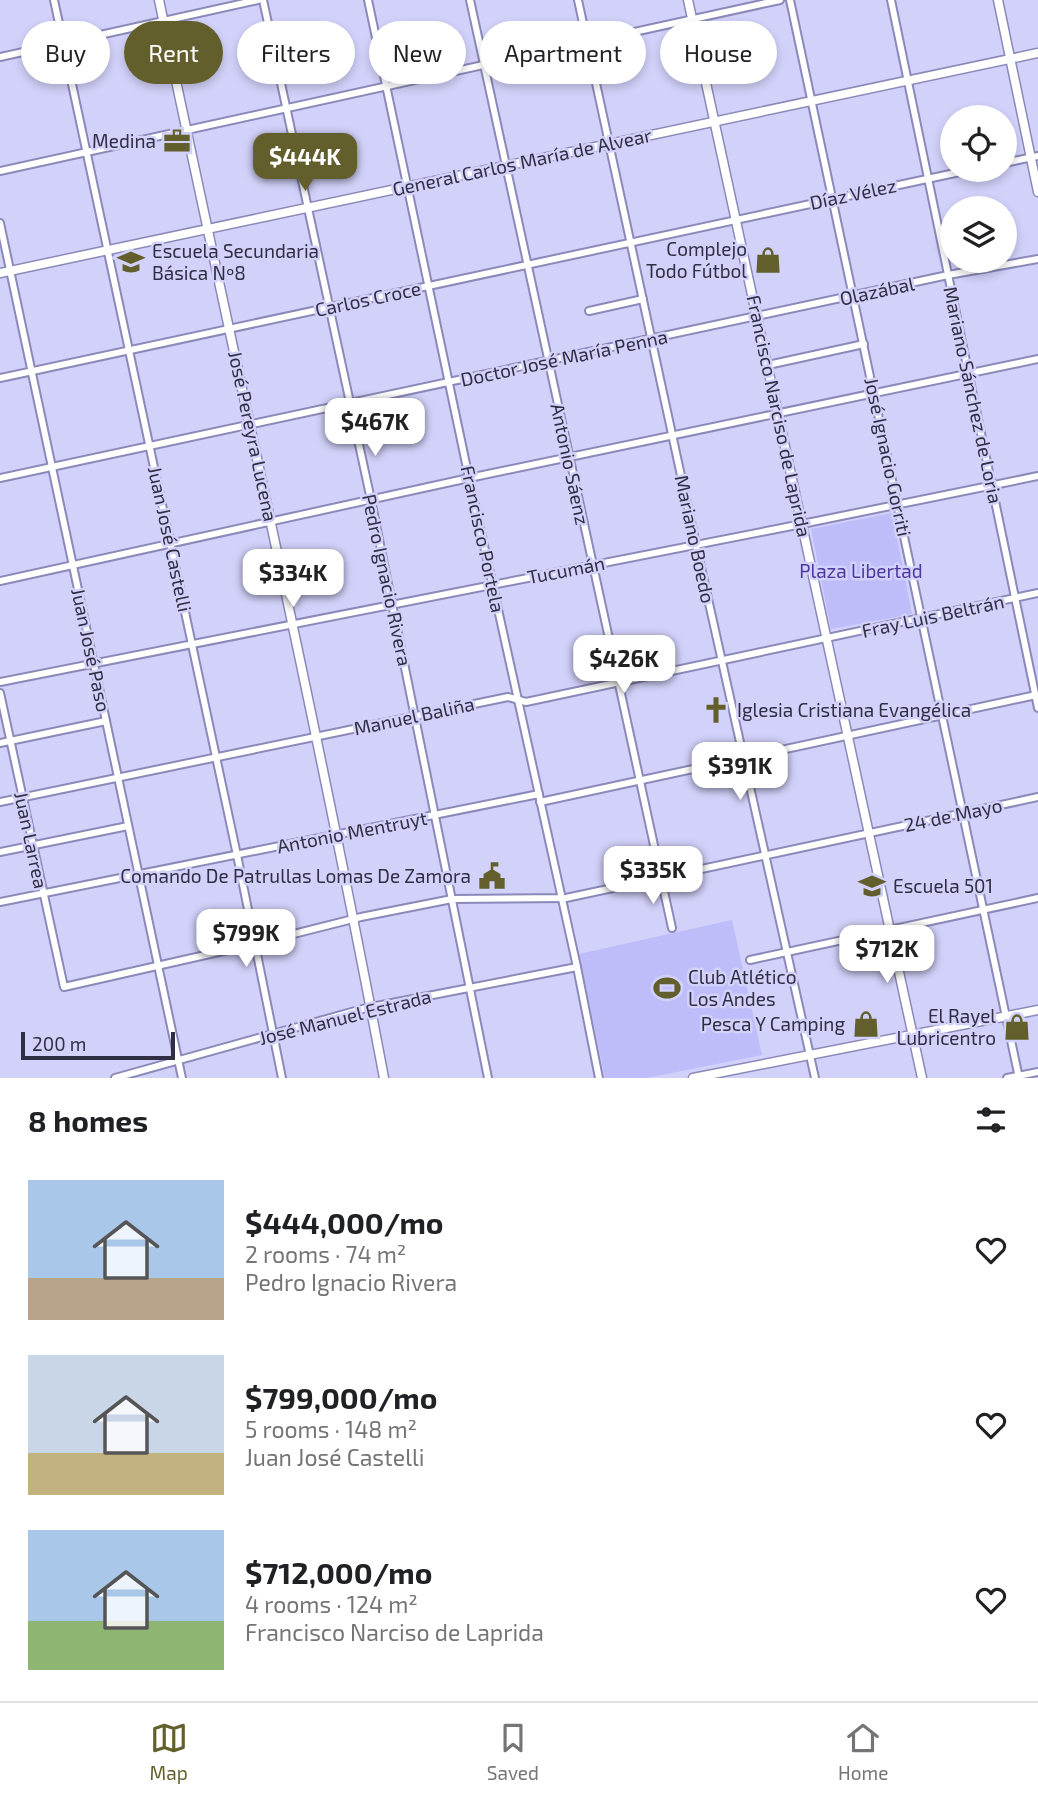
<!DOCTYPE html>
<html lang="en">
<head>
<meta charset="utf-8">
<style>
  :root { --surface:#fff; --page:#f6f6f6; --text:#202124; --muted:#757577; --line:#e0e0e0; --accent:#625f2c }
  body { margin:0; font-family:"Exo 2",sans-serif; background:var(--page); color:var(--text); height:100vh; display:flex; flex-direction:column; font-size:26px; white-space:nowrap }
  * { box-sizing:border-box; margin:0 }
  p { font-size:23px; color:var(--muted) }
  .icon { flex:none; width:38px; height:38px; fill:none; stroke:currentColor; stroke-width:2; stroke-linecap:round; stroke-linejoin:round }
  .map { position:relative; height:1078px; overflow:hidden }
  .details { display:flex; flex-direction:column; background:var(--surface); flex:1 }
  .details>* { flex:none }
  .banner { position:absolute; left:21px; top:21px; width:998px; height:63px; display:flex; gap:14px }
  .buttons { position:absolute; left:940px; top:105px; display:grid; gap:14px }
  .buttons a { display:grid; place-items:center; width:77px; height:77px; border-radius:50%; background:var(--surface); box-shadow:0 4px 10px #0003; font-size:35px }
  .scale { position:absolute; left:21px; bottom:18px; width:154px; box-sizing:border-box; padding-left:7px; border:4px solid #2f2e43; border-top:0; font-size:19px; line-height:24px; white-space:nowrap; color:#2f2e43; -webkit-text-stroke:5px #d2d1fa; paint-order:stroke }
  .price { position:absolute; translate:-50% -60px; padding:0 16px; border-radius:14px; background:#fff; color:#222; font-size:23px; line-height:46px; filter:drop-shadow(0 2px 4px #0008) }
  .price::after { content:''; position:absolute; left:50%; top:42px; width:21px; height:16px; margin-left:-10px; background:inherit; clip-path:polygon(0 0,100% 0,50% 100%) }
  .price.on { background:var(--accent); color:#fff }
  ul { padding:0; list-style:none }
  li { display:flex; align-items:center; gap:21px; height:175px; padding:0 28px }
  li span { display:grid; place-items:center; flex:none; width:196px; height:140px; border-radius:0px; color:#555 }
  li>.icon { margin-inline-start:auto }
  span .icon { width:84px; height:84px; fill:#fffc; stroke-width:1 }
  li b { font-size:30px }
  h2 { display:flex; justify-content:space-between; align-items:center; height:84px; padding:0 28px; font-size:30px }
  .pill { padding:0 24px; border-radius:32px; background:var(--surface); box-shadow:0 4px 10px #0003; font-size:24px; line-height:63px }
  .pill.on { background:var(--accent); color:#fff }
  .menu { display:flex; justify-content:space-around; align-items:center; height:98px; border-top:2px solid var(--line); background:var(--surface); font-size:19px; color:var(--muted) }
  .menu a { display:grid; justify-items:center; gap:4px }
  .menu .on { color:var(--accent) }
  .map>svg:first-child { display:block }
  .green { fill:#bebcf9 }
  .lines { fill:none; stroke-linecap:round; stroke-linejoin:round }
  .street-casing { stroke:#8b89b9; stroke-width:10 }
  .secondary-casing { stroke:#8b89b9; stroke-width:11 }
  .street { stroke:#fff; stroke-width:6 }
  .secondary { stroke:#fff; stroke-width:8 }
  .labels { text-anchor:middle; stroke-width:5; stroke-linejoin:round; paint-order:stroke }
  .poi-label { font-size:19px; fill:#2f2e43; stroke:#d2d1fa; text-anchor:end }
  .street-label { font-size:19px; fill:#2f2e43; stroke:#d2d1fa }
  .park-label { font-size:19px; fill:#4c389e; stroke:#d2d1fa }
</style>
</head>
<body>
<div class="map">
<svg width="1038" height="1078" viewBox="0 0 1038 1078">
  <rect width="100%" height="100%" fill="#d2d1fa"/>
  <g class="green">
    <polygon points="892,513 912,614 831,629 811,529"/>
    <polygon points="732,920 762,1055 647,1078 605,1078 579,954"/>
  </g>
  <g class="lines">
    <defs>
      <g id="street">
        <polyline points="54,0 237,855 282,1078"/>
        <polyline points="263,0 371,500 488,1078"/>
        <polyline points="368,0 469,478 577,967 599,1078"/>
        <polyline points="470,0 672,928"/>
        <polyline points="578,0 696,545 815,1078"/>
        <polyline points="790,0 1019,1078"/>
        <polyline points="891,0 1038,708"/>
        <polyline points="0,57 258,0"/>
        <polyline points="1004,163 1038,156"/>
        <polyline points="0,171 780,0"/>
        <polyline points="0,223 182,1078"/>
        <polyline points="589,311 643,299"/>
        <polyline points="768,365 864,344"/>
        <polyline points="0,378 969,170"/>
        <polyline points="0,478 948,275 1038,259"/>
        <polyline points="0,581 469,478 1038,359"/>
        <polyline points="0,682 802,524 1038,476"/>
        <polyline points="0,693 64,987 254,944 361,917 452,899 566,898 1038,797"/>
        <polyline points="0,743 106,721"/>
        <polyline points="0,802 508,697 526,702 1038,593"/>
        <polyline points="540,802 1036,695"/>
        <polyline points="0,852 128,826"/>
        <polyline points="0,902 539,794"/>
        <polyline points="750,960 1038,898"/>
        <polyline points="115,1078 366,1008 577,967"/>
        <polyline points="1007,1078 1038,1072"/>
      </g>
      <g id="secondary">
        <path d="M159,0C234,359 316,717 384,1078"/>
        <polyline points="688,0 922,1078"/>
        <polyline points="998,0 1038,192"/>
        <polyline points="0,273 1038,53"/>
        <polyline points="693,1078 1038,1010"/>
      </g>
    </defs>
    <use href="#street" class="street-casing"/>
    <use href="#secondary" class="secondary-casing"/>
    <use href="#street" class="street"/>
    <use href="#secondary" class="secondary"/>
  </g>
  <defs>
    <symbol id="office-bare" viewBox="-9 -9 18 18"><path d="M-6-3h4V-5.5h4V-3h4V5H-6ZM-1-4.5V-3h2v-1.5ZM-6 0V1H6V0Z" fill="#625f2c" stroke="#d2d1fa" stroke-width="2.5" paint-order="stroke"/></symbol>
    <symbol id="shop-bare" viewBox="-9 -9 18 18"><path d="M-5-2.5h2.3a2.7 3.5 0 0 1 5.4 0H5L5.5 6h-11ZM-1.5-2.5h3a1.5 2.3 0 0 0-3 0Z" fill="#625f2c" stroke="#d2d1fa" stroke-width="2.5" paint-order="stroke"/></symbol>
    <symbol id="school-bare" viewBox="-9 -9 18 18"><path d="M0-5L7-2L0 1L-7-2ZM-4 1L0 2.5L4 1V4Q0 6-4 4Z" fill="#625f2c" stroke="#d2d1fa" stroke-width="2.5" paint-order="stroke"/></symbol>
    <symbol id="church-bare" viewBox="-9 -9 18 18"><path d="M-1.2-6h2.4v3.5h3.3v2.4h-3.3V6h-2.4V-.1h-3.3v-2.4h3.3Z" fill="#625f2c" stroke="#d2d1fa" stroke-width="2.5" paint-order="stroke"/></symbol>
    <symbol id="civic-bare" viewBox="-9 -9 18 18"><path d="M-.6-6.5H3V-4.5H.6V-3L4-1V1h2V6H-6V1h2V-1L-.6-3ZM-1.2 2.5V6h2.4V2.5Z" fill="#625f2c" stroke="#d2d1fa" stroke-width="2.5" paint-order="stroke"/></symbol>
    <symbol id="stadium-bare" viewBox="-9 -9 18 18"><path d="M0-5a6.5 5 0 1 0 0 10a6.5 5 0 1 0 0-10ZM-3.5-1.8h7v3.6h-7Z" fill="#625f2c" stroke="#d2d1fa" stroke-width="2.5" paint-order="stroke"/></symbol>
  </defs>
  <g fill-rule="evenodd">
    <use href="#office-bare" x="158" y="122" width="38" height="38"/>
    <use href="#shop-bare" x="749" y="241" width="38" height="38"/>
    <use href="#school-bare" x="112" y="243" width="38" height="38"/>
    <use href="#church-bare" x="697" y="691" width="38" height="38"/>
    <use href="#civic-bare" x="473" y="857" width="38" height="38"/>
    <use href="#school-bare" x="853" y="867" width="38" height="38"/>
    <use href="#stadium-bare" x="648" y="969" width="38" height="38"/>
    <use href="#shop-bare" x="847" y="1005" width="38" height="38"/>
    <use href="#shop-bare" x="998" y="1008" width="38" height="38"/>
  </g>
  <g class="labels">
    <g class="poi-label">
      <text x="156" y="148">Medina</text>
      <text x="747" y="256">Complejo<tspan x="747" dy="22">Todo Fútbol</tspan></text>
      <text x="152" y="258" text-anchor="start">Escuela Secundaria<tspan x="152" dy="22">Básica Nº8</tspan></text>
      <text x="737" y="717" text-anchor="start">Iglesia Cristiana Evangélica</text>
      <text x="471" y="883">Comando De Patrullas Lomas De Zamora</text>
      <text x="893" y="893" text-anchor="start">Escuela 501</text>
      <text x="688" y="984" text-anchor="start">Club Atlético<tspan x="688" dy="22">Los Andes</tspan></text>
      <text x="996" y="1023">El Rayel<tspan x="996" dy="22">Lubricentro</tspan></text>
      <text x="845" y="1031">Pesca Y Camping</text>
    </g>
    <g class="street-label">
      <text transform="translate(522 162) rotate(-12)" y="7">General Carlos María de Alvear</text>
      <text transform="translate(853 194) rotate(-12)" y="7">Díaz Vélez</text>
      <text transform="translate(877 291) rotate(-12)" y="7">Olazábal</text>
      <text transform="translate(368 299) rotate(-12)" y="7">Carlos Croce</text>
      <text transform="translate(564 358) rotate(-12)" y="7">Doctor José María Penna</text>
      <text transform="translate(973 395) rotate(78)" y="7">Mariano Sánchez de Loria</text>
      <text transform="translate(779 416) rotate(78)" y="7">Francisco Narciso de Laprida</text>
      <text transform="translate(253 436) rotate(78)" y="7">José Pereyra Lucena</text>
      <text transform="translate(888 457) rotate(78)" y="7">José Ignacio Gorriti</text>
      <text transform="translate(570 464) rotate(78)" y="7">Antonio Sáenz</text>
      <text transform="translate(170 539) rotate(78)" y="7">Juan José Castelli</text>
      <text transform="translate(483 539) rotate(78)" y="7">Francisco Portela</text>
      <text transform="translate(695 539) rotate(78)" y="7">Mariano Boedo</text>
      <text transform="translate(566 570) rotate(-11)" y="7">Tucumán</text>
      <text transform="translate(387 580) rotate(78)" y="7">Pedro Ignacio Rivera</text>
      <text transform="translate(933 616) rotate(-12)" y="7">Fray Luis Beltrán</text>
      <text transform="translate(91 650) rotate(78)" y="7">Juan José Paso</text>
      <text transform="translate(414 716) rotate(-12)" y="7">Manuel Baliña</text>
      <text transform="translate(953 815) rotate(-12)" y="7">24 de Mayo</text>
      <text transform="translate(352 832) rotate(-11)" y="7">Antonio Mentruyt</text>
      <text transform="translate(31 840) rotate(78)" y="7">Juan Larrea</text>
      <text transform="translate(345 1017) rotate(-14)" y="7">José Manuel Estrada</text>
    </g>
    <g class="park-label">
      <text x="861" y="578">Plaza Libertad</text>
    </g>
  </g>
</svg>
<div class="buttons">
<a><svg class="icon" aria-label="locate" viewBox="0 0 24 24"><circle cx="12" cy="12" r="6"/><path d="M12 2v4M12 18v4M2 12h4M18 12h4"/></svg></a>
<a><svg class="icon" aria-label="layers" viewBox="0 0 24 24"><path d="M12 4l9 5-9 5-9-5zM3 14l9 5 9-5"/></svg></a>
</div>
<div class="scale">200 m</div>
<b class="price on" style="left:305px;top:193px">$444K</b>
<b class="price" style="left:375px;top:458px">$467K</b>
<b class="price" style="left:293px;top:609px">$334K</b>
<b class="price" style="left:624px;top:695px">$426K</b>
<b class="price" style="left:740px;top:802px">$391K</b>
<b class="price" style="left:653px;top:906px">$335K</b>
<b class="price" style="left:246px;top:969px">$799K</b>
<b class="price" style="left:887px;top:985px">$712K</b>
<div class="banner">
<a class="pill">Buy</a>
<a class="pill on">Rent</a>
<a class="pill">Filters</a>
<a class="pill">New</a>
<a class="pill">Apartment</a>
<a class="pill">House</a>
</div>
</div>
<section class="details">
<h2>8 homes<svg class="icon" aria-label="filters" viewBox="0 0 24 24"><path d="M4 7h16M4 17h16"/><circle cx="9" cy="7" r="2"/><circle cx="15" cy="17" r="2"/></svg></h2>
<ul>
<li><span style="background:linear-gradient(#a9c7e8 70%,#b9a48a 0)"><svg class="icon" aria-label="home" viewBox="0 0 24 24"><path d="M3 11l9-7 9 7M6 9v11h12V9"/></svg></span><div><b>$444,000/mo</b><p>2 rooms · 74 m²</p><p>Pedro Ignacio Rivera</p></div><svg class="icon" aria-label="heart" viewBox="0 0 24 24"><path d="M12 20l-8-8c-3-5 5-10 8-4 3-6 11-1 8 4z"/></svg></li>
<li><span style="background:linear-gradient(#c9d6e8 70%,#c2b280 0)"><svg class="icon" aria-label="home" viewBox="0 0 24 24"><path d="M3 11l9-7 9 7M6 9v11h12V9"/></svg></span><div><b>$799,000/mo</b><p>5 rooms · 148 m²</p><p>Juan José Castelli</p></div><svg class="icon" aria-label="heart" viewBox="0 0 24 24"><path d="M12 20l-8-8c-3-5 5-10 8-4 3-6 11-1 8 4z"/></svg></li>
<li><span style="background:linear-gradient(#a9c7e8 65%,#8fb573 0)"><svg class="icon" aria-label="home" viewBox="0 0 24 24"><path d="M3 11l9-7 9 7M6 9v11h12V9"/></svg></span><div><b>$712,000/mo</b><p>4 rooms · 124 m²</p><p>Francisco Narciso de Laprida</p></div><svg class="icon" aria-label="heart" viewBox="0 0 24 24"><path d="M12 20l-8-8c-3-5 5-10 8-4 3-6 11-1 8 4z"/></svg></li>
</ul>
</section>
<nav class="menu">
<a class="on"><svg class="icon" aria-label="map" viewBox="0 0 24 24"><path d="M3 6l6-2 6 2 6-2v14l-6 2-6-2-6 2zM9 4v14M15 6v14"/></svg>Map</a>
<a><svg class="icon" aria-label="saved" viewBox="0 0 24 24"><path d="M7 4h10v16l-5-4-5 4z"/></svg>Saved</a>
<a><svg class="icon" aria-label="home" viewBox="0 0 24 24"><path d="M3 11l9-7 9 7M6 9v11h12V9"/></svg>Home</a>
</nav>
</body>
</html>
